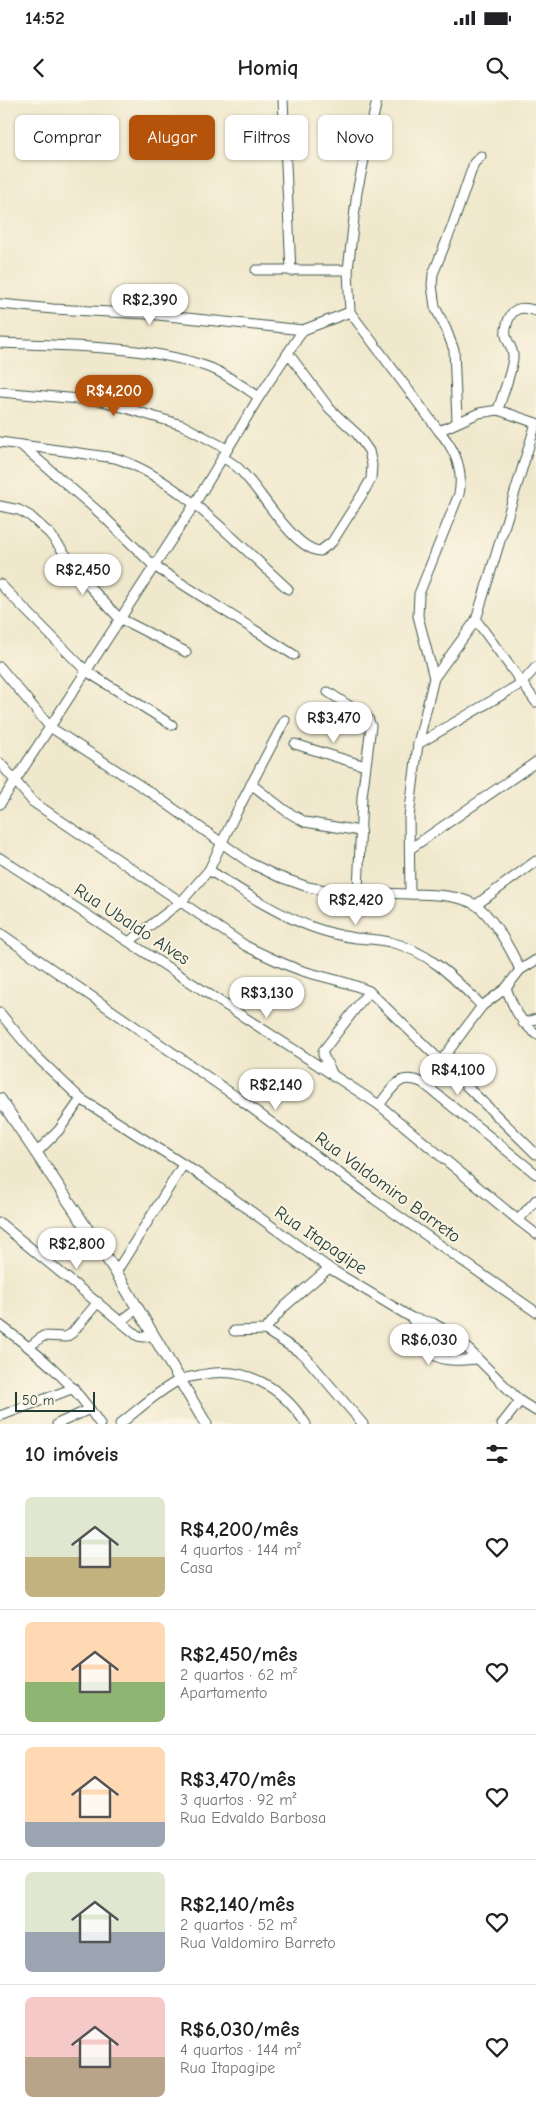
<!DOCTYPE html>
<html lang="pt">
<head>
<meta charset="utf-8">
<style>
  :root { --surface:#fff; --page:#f2f2f2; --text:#202124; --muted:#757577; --line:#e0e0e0; --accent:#b45309 }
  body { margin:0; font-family:"Comic Neue",sans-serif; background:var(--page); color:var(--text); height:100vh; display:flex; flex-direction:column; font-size:19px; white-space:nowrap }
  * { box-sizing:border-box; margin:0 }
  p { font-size:16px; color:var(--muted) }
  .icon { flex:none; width:28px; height:28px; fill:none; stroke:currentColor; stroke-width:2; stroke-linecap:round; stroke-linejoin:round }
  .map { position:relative; height:1324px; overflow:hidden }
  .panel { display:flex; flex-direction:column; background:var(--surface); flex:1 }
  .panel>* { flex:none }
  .top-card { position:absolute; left:15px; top:15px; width:506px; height:45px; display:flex; gap:10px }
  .scale { position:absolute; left:15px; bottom:12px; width:80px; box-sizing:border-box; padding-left:5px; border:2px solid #1f3d34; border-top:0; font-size:14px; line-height:18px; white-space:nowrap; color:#1f3d34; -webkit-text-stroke:4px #fcf5e5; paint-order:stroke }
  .price { position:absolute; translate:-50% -42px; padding:0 11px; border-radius:18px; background:#fff; color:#222; font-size:16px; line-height:32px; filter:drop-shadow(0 1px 2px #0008) }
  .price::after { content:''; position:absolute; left:50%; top:30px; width:15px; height:11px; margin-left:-8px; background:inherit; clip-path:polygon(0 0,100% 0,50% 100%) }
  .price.active { background:var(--accent); color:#fff }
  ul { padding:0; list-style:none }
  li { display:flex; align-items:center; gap:15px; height:125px; padding:0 25px }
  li+li { border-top:1px solid var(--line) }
  li span { display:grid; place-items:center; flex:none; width:140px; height:100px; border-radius:8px; color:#555 }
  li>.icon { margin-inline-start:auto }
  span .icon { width:60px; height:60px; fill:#fffc; stroke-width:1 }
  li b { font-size:21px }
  h2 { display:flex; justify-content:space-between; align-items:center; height:60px; padding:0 25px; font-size:21px }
  .tag { padding:0 18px; border-radius:8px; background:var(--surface); box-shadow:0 1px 4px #0004; font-size:18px; line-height:45px }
  .tag.active { background:var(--accent); color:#fff }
  .status { display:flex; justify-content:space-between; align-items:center; height:35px; padding:0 25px; background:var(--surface); direction:ltr }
  .status svg { height:14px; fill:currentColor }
  header { display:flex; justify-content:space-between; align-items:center; height:65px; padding:0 25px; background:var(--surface); font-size:22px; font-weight:700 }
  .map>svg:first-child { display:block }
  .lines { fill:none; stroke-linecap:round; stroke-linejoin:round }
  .street-casing { stroke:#3e574b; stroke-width:11 }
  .secondary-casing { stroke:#3e574b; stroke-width:13 }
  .street { stroke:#fff; stroke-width:9 }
  .secondary { stroke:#fff; stroke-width:11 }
  .labels { text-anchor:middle; stroke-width:4; stroke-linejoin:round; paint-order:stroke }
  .street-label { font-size:18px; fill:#1f3d34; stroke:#fcf5e5 }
</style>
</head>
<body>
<div class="status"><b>14:52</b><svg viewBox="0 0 49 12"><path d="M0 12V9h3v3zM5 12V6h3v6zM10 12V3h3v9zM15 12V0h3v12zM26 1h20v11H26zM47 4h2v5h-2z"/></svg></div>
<header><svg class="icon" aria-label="back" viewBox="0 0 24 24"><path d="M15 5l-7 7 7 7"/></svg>Homiq<svg class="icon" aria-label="search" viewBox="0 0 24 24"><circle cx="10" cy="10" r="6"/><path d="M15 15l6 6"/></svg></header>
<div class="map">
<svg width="536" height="1324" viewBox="0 0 536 1324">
  <rect width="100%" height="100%" fill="#fcf5e5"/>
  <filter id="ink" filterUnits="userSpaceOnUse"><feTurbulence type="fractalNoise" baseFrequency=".02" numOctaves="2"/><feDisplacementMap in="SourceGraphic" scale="10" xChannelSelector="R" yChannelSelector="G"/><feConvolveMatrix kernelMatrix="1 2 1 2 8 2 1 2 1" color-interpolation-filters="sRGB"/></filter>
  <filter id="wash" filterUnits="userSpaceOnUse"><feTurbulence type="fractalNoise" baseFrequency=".0096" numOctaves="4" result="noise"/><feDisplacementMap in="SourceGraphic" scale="20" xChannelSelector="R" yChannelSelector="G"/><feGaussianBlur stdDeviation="1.12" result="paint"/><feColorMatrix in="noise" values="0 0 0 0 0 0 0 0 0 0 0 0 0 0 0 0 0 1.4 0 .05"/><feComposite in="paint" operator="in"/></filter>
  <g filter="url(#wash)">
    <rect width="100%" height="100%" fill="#f0e8cc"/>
  </g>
  <g filter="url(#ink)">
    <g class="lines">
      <defs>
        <g id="street">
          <polyline points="283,0 291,171"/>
          <path d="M377,0L357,92L348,170L350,212L439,331C455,349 464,369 459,394L419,494L418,516L434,578"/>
          <polyline points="256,170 348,170"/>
          <polyline points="0,204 53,209 148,214 303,230"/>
          <path d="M0,243C66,246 151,245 213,269C229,276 244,287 259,297"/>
          <polyline points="0,292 102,301 182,325 227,349"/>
          <path d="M498,310C503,293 511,275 513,258C514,249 508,244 506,236C505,232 506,228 507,224C511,208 521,205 536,211"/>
          <polyline points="457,321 454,250 446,229 435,207 432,185 433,174 452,127 474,63 481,56"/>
          <polyline points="439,331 479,313 498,310 536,323"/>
          <path d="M0,342L115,358C177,377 239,445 288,489"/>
          <polyline points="21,345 101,414 154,466 294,555"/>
          <path d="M222,357C229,361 236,365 241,371C261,390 293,449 320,451L332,442L363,393L371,379L372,365L369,351L357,334L330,309L288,253"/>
          <polyline points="0,406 19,410 30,416 50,434 90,487 119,518 186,552"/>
          <polyline points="0,484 86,571 172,625"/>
          <polyline points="476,520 536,602"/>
          <polyline points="0,567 50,627 153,694 250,763 277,776 308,787 336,792 410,794"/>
          <polyline points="328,592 368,618 371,626 362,697 358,791"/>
          <polyline points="295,644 365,666"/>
          <polyline points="418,644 522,583 536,567"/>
          <path d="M0,663L33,702L246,846C264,855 282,864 303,871C325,878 347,881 369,891L536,1054"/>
          <polyline points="251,684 286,711 305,722 360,731"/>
          <polyline points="0,704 194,405 259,297 303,230 350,212"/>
          <polyline points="410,749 536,662"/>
          <polyline points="0,758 379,1005 518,1120 536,1100"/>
          <path d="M209,770C242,791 274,813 312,827C326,832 341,836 356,838C367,839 379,839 390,842C429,851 455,879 482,906"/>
          <polyline points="476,805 536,761"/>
          <polyline points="0,833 238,998 374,1099 536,1212"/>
          <polyline points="130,841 182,801 209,770 233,719 285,620"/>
          <path d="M520,870C513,853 491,813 474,804C455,794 432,795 410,794L409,717L418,644L434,578L476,520L536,323"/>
          <path d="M506,888C514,909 519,920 536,934"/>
          <polyline points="0,913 35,955 81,999 208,1080 329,1168 412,1218 433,1223 455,1236 520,1301 536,1311"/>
          <polyline points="523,923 536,919"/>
          <polyline points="441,961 482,906 506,888 520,870 536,860"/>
          <polyline points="334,977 323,955 323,951 369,891"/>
          <path d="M379,1005C394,987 398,972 423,983L536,1074"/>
          <polyline points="37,1052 59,1030 81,999"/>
          <polyline points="518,1120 536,1134"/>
          <polyline points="0,1123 138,1236 144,1237 153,1235"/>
          <polyline points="116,1172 183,1065"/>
          <path d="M412,1218C431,1259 432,1263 477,1259"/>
          <polyline points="121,1221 137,1209"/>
          <path d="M0,1225C40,1255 73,1282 100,1324"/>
          <polyline points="265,1230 284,1207 329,1168"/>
          <polyline points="234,1231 265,1230 304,1255 363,1324"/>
          <polyline points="29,1247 43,1236 66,1237 72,1233 98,1202"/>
          <polyline points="0,1316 74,1288"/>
          <polyline points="57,1324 90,1309"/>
          <path d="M120,1324C138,1310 158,1291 178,1281C184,1277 193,1277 200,1275C245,1265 281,1286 306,1324"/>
          <polyline points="502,1324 520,1301"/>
        </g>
        <polyline id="secondary" points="0,999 116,1172 206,1324"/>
      </defs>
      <use href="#street" class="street-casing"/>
      <use href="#secondary" class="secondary-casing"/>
      <use href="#street" class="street"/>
      <use href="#secondary" class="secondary"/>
    </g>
  </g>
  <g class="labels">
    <g class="street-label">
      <text transform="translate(132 824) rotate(33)" y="6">Rua Ubaldo Alves</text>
      <text transform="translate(388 1087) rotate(36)" y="6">Rua Valdomiro Barreto</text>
      <text transform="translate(321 1140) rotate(34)" y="6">Rua Itapagipe</text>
    </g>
  </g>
</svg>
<div class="scale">50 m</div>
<b class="price" style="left:150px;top:226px">R$2,390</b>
<b class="price active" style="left:114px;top:317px">R$4,200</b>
<b class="price" style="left:83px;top:496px">R$2,450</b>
<b class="price" style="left:334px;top:644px">R$3,470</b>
<b class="price" style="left:356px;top:826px">R$2,420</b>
<b class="price" style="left:267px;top:919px">R$3,130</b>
<b class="price" style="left:458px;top:996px">R$4,100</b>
<b class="price" style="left:276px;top:1011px">R$2,140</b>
<b class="price" style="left:77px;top:1170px">R$2,800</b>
<b class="price" style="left:429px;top:1266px">R$6,030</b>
<div class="top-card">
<a class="tag">Comprar</a>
<a class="tag active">Alugar</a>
<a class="tag">Filtros</a>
<a class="tag">Novo</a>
</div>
</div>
<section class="panel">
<h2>10 imóveis<svg class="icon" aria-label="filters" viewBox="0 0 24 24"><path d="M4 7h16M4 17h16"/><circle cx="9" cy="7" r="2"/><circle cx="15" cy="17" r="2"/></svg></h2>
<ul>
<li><span style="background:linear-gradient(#dfe7d0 60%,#c2b280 0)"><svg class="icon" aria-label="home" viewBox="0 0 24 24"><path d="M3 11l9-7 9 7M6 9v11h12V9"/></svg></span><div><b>R$4,200/mês</b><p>4 quartos · 144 m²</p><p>Casa</p></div><svg class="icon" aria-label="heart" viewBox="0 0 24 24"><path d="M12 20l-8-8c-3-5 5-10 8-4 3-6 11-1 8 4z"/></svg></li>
<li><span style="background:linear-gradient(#ffd9b3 60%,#8fb573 0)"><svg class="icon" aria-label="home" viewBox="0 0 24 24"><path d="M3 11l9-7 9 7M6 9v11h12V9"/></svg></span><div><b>R$2,450/mês</b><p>2 quartos · 62 m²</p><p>Apartamento</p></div><svg class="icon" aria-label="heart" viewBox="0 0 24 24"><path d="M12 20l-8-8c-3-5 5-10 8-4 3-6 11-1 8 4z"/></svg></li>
<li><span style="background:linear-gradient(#ffd9b3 75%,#9aa5b1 0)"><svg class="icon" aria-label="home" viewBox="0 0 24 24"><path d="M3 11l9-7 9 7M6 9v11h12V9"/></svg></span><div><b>R$3,470/mês</b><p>3 quartos · 92 m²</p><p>Rua Edvaldo Barbosa</p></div><svg class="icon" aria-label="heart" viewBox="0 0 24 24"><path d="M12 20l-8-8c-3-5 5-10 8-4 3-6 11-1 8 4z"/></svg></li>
<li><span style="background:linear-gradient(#dfe7d0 60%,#9aa5b1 0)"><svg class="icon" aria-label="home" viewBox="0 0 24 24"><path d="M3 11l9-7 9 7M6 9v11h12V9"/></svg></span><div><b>R$2,140/mês</b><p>2 quartos · 52 m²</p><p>Rua Valdomiro Barreto</p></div><svg class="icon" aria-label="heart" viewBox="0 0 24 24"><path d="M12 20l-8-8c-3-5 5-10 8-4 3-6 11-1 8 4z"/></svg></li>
<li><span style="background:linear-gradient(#f6c9c9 60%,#b9a48a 0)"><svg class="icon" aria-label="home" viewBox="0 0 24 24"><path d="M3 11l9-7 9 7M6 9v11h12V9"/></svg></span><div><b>R$6,030/mês</b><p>4 quartos · 144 m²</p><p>Rua Itapagipe</p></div><svg class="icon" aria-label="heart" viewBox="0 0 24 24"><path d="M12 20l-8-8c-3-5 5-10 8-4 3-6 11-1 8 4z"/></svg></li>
</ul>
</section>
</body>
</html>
